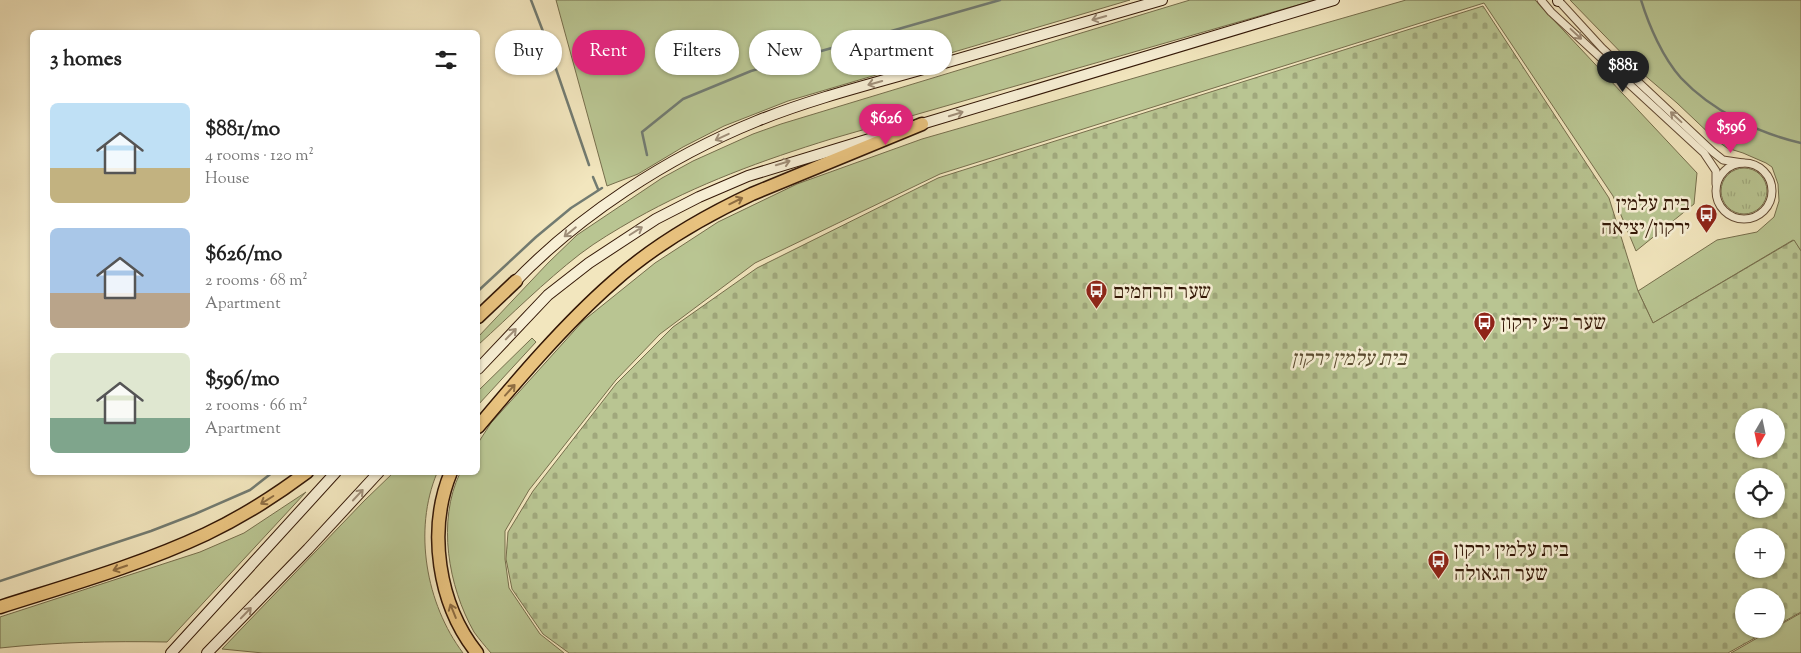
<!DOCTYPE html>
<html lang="en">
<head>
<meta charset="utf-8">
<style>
  :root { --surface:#fff; --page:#f2f2f2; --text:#222; --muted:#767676; --accent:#db2777 }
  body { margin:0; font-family:"Sorts Mill Goudy","Frank Ruhl Libre",serif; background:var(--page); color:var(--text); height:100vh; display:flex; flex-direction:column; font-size:19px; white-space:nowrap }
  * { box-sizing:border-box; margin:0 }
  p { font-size:16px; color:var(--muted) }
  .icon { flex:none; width:28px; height:28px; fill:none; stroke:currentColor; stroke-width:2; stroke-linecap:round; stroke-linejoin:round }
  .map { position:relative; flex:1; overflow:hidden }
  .drawer { position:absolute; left:30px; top:30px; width:450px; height:445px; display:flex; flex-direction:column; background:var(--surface); border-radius:8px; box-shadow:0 1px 4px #0004 }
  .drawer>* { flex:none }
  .hud { position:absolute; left:495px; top:30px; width:475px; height:45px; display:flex; gap:10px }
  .needle { width:32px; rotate:189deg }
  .buttons { position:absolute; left:1735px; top:408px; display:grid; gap:10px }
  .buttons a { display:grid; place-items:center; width:50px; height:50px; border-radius:50%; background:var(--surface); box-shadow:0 1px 4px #0004; font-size:25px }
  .price { position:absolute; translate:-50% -42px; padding:0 11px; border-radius:18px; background:var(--accent); color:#fff; font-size:16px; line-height:32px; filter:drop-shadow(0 1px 2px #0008) }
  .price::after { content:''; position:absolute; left:50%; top:30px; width:15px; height:11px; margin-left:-8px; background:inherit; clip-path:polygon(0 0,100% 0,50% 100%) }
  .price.on { background:#222; color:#fff }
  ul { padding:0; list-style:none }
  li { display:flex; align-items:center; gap:15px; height:125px; padding:0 20px }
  li span { display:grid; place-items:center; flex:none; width:140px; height:100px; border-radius:8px; color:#555 }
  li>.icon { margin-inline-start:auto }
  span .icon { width:60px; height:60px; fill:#fffc; stroke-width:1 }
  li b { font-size:21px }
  h2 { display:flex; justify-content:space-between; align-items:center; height:60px; padding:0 20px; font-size:21px }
  .pill { padding:0 18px; border-radius:22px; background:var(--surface); box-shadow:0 1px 4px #0004; font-size:18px; line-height:45px }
  .pill.on { background:var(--accent); color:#fff }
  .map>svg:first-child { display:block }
  .green { fill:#b9c592; stroke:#766e4c }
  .cemetery { fill:url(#cemetery-stones); stroke:#766e4c; fill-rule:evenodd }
  .park { fill:url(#park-tufts); stroke:#766e4c }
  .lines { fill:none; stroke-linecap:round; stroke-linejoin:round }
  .stream { stroke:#727b71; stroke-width:2.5 }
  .street-casing { stroke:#634b34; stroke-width:9 }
  .secondary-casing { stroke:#331706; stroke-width:12 }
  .highway-casing { stroke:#331706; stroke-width:15 }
  .street { stroke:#f7efd5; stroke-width:7 }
  .secondary { stroke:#f7efd5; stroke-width:10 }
  .highway { stroke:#e9c37f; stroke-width:12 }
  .oneway { stroke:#9f8e78 }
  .oneway2 { stroke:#8e6d42 }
  .labels { text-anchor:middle; stroke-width:5; stroke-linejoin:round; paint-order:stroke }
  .poi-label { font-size:21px; fill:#331706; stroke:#f7efd5; text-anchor:start }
  .park-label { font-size:21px; font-style:italic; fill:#5b4b30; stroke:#f7efd5 }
</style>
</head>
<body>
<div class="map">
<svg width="1801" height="653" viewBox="0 0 1801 653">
  <defs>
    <pattern id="cemetery-stones" width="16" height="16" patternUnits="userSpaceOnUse" patternTransform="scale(1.25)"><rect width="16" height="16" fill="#b9c592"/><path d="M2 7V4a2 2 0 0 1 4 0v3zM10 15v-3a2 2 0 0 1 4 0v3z" fill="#a0a87c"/></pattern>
    <pattern id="park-tufts" width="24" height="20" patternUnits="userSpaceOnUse" patternTransform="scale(1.25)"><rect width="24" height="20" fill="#b9c592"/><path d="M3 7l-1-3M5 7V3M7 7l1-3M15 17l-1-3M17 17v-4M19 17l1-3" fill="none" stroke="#a0a87c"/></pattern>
  </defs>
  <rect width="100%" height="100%" fill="#f2e6be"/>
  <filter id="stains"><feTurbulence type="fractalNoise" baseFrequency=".004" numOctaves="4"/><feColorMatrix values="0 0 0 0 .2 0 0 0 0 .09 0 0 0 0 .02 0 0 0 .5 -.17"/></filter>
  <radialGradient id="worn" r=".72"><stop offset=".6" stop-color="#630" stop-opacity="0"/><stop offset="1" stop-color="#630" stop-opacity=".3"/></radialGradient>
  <g class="green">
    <polygon points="556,0 1130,0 788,101 724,126 683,147 638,174 607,186"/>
    <path d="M1190,0H1315L831,139C763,160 697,184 635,219C616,230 597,241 580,254C544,282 511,315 478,345V337L548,263L577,235L662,178L693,161L753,134L781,124Z"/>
    <path d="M1406,0H1535L1697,173L1694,204L1636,251L1613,196L1484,3L940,174L755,263L660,334L616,380L529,490L505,531V559L509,588L540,634L564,653H491C485,646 479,639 474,632C448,586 437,521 460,473L478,472V443L491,423L583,321L655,263L718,222L797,184L922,139Z"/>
    <polygon points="1570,0 1801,0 1801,251 1793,240 1653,323 1638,291 1717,240 1757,232 1774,217 1779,201 1778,184 1772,167 1766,163 1743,153 1727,148 1715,139 1677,103 1635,67"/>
    <polygon points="532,338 536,342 478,405 478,391"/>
    <path d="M393,473H437C413,530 426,604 463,653H263L222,649L364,501Z"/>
    <path d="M306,492L167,642C111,641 56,642 0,648V617L200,552L244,533Z"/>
    <polygon points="1801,613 1801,653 1731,653 1773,629 1776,629 1776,627"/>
  </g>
  <path class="cemetery" d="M1483,6L1609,198L1638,291L1653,323L1794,240L1801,251V612L1776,626V596H1744V629H1771L1728,653H569L543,634L512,589L506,559L508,532L533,491L616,384L673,327L757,268L938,178ZM1744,416H1776V449H1744ZM1744,476H1776V509H1744ZM1744,536H1776V569H1744Z"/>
  <circle class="park" cx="1744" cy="191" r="23"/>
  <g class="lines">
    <g class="stream">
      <polyline points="531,0 544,34 589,165"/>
      <path d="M1641,0C1649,26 1663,58 1681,78C1712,111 1758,133 1801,143"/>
      <polyline points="647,155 642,132 683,99 751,71 1000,0"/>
      <polyline points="593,177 598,189"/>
      <polyline points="478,291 536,237 571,208 602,188"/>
      <polyline points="0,581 151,531 195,514 250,490 273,472"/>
    </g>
    <defs>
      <g id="street">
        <polyline points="1541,0 1551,12 1704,153 1716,171 1716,184"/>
        <polyline points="1558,0 1602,48 1713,152 1723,160 1743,163"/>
        <circle cx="1744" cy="191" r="28"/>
      </g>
      <g id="secondary">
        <polyline points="1558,0 1558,1"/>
        <polyline points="915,126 1334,0"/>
        <path d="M511,286C577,216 668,157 757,121C814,98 875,83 934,66C1010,44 1086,22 1162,0"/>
        <polyline points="478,369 548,295 589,263 656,219 699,197 748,176 889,133"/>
        <polyline points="171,653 336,472"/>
        <polyline points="207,653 308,549 379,472"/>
      </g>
      <g id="highway">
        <polyline points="478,317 516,281"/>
        <path d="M478,427C519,378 565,324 613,282C652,247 705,216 752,194L922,124"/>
        <path d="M451,472C427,530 438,604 477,653"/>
        <path d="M0,607C69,585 140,565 206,534C242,517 275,496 307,472"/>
      </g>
    </defs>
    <use href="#street" class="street-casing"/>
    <use href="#secondary" class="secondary-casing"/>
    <use href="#highway" class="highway-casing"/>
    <use href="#street" class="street"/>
    <use href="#secondary" class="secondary"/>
    <use href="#highway" class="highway"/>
  </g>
  <defs><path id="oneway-shaft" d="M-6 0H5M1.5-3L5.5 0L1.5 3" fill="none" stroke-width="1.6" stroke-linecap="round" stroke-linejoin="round" transform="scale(1.25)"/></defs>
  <g class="oneway">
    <use href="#oneway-shaft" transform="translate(1099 18) rotate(164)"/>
    <use href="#oneway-shaft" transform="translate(1576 34) rotate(43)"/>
    <use href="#oneway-shaft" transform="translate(875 83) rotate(164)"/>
    <use href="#oneway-shaft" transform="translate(956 114) rotate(-17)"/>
    <use href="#oneway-shaft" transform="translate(1676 117) rotate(-137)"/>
    <use href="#oneway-shaft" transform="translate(722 137) rotate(155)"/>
    <use href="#oneway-shaft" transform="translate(783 163) rotate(-17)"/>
    <use href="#oneway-shaft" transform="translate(636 231) rotate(-32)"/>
    <use href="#oneway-shaft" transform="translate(570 232) rotate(141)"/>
    <use href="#oneway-shaft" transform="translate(511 334) rotate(-46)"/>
    <use href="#oneway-shaft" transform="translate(358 495) rotate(-47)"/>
    <use href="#oneway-shaft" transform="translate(246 613) rotate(-46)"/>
  </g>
  <g class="oneway2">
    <use href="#oneway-shaft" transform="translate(736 201) rotate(-26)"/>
    <use href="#oneway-shaft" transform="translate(510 390) rotate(-48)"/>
    <use href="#oneway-shaft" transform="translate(267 500) rotate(148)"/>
    <use href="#oneway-shaft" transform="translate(120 568) rotate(161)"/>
    <use href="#oneway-shaft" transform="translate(453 611) rotate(-112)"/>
  </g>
  <defs>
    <symbol id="bus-pin" viewBox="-11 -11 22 30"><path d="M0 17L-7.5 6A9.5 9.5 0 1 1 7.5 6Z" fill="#8f2418" stroke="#f7efd5"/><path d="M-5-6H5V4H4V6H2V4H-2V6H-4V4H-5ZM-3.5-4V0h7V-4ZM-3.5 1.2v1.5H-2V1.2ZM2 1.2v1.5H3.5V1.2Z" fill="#fff"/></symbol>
  </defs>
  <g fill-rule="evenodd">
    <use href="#bus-pin" x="1694" y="202" width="25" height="34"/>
    <use href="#bus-pin" x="1084" y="278" width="25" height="34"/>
    <use href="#bus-pin" x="1472" y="310" width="25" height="34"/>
    <use href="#bus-pin" x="1426" y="548" width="25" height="34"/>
  </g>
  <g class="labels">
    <g class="poi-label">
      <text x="1690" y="210" text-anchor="end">בית עלמין<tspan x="1690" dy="24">ירקון/יציאה</tspan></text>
      <text x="1113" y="298">שער הרחמים</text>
      <text x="1501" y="329">שער ב״ע ירקון</text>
      <text x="1454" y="556">בית עלמין ירקון<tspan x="1454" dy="24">שער הגאולה</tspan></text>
    </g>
    <g class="park-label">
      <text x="1349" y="365">בית עלמין ירקון</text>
    </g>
  </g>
  <rect width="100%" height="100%" filter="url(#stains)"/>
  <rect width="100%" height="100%" fill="url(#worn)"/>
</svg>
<div class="buttons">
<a><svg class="needle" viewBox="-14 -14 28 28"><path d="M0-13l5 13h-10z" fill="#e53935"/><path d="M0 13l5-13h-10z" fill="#767676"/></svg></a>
<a><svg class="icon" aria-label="locate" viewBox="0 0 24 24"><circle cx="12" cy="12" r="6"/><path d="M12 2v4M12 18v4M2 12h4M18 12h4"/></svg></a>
<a>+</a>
<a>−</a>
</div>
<b class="price on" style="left:1623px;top:93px">$881</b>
<b class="price" style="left:886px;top:146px">$626</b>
<b class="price" style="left:1731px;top:154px">$596</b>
<div class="hud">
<a class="pill">Buy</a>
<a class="pill on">Rent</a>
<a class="pill">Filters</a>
<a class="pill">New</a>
<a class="pill">Apartment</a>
</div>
<section class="drawer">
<h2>3 homes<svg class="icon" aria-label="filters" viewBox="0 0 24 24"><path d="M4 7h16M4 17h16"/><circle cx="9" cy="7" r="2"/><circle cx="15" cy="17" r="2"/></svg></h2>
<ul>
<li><span style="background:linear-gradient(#bfe0f5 65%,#c2b280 0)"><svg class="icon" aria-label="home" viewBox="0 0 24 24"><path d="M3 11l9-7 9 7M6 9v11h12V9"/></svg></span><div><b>$881/mo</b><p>4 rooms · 120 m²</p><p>House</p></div></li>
<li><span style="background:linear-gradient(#a9c7e8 65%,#b9a48a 0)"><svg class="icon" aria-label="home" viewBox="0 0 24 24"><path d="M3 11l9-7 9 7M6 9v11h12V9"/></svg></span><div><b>$626/mo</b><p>2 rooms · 68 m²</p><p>Apartment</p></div></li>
<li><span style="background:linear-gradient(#dfe7d0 65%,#7fa58c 0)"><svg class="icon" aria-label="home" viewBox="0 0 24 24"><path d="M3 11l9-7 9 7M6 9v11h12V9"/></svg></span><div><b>$596/mo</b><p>2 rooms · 66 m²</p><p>Apartment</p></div></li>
</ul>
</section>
</div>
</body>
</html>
